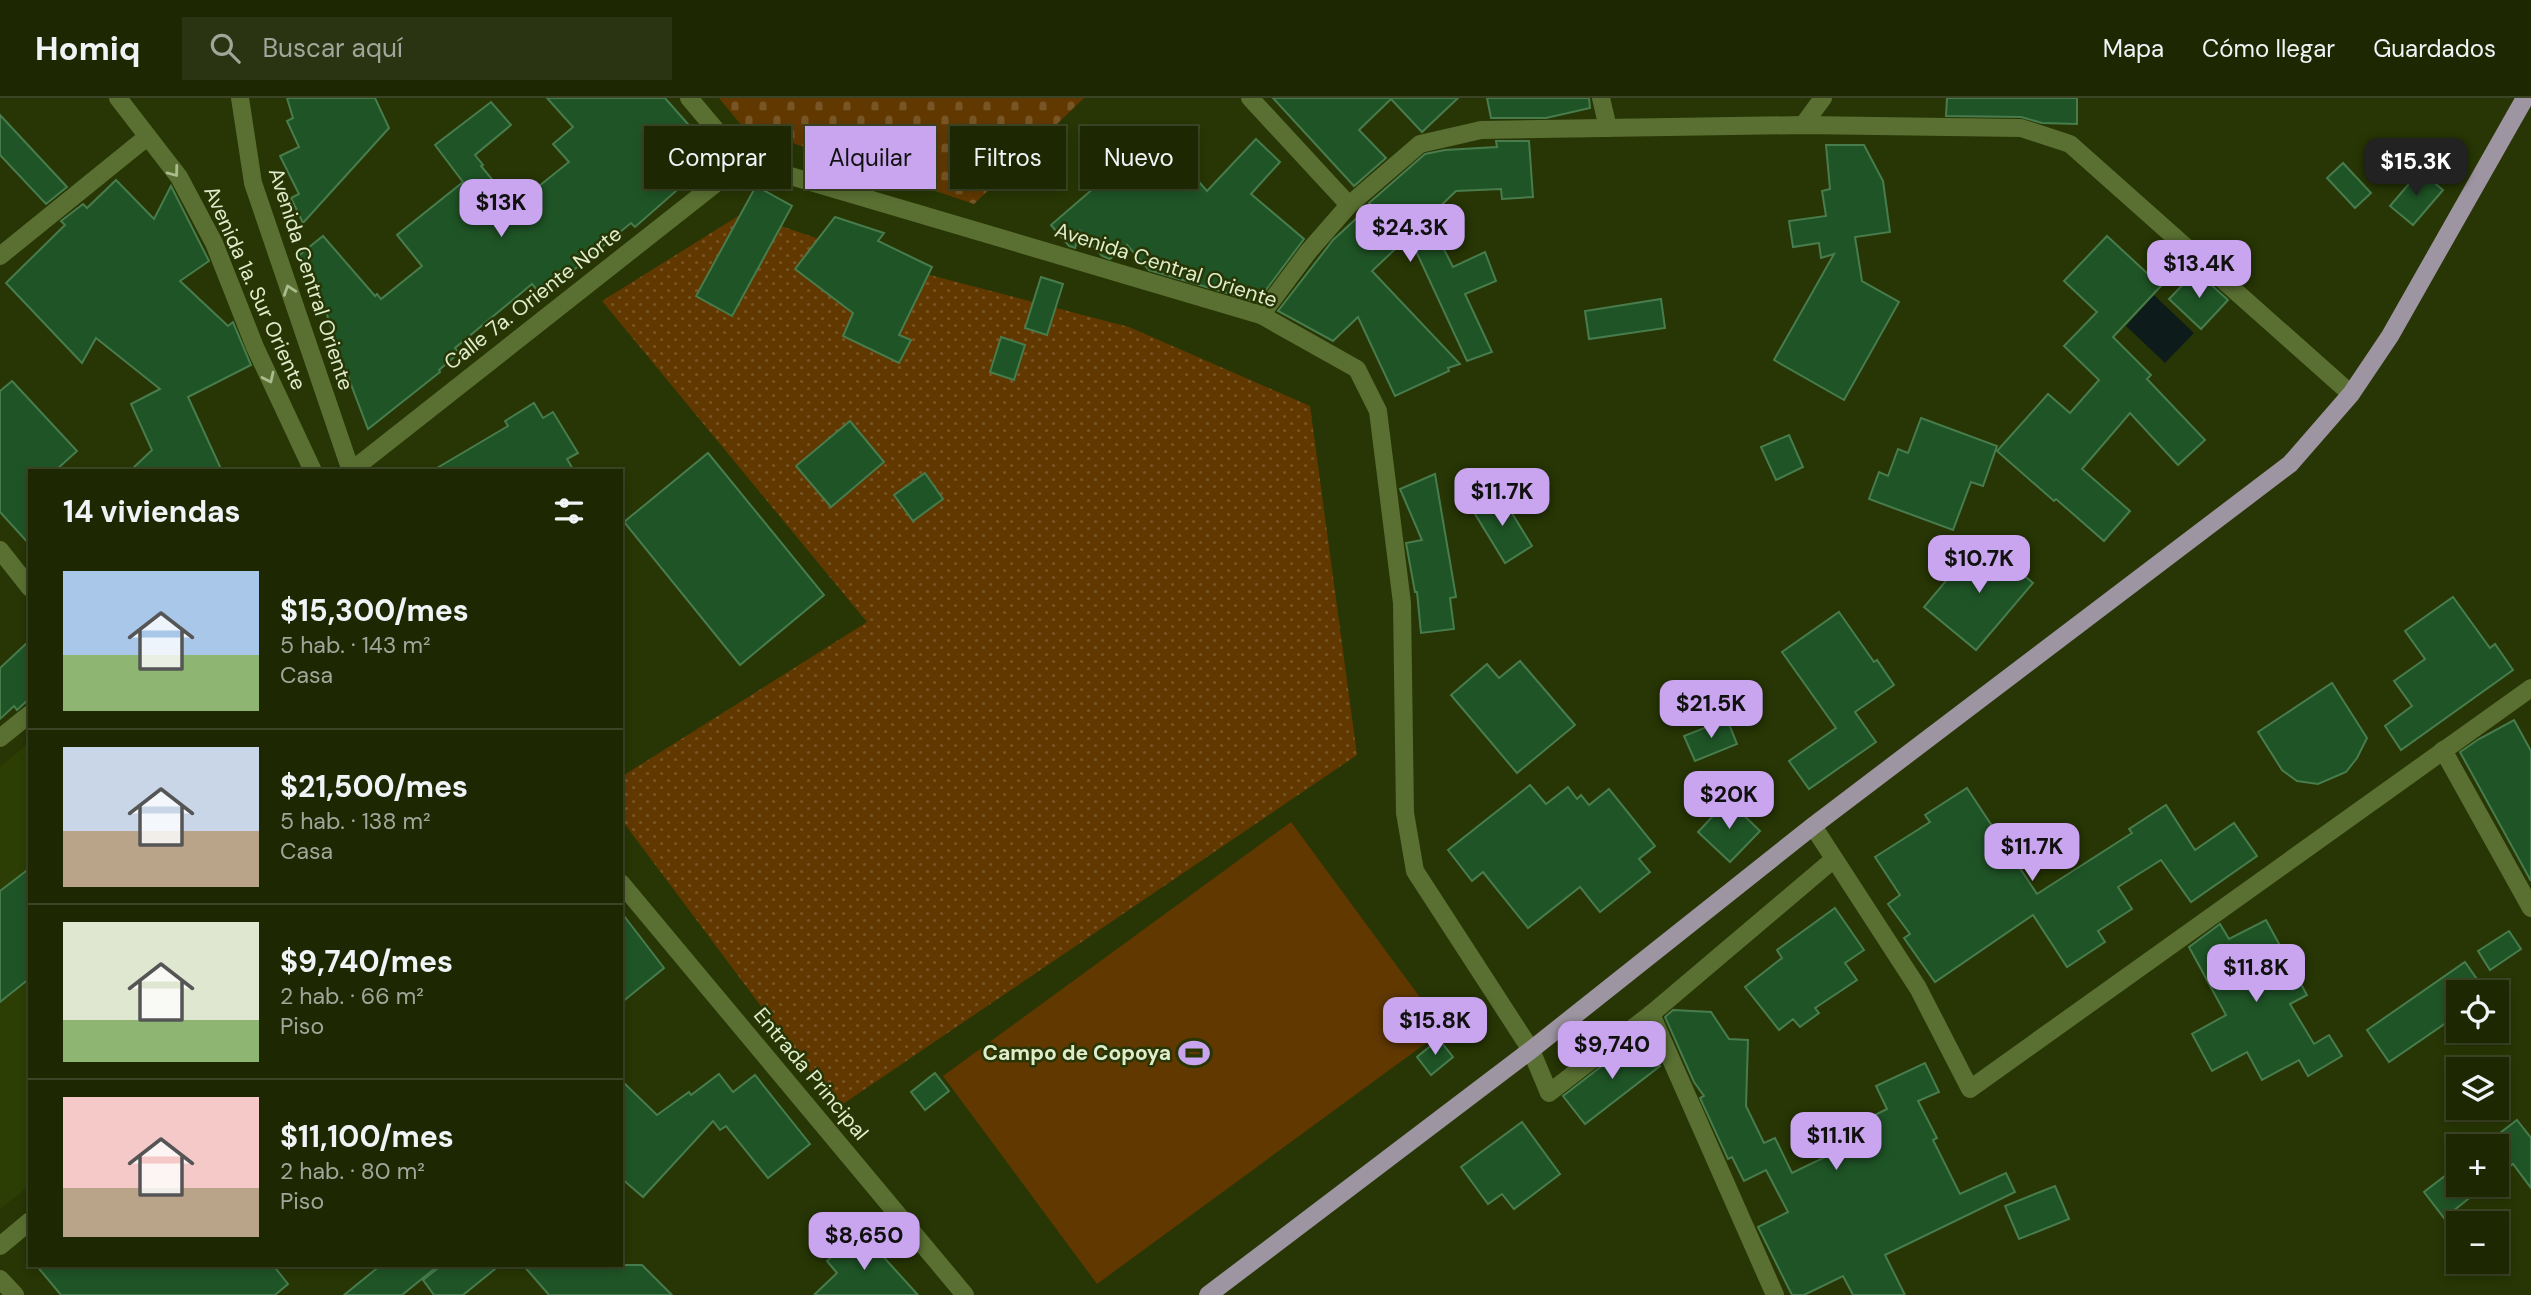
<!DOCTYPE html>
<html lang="es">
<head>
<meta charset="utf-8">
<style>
  :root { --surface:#1d2803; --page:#2a3412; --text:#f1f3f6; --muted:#a0a69a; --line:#3b4425; --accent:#c8a5ee }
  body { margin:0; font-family:"DM Sans",sans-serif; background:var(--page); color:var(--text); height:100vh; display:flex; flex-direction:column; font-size:26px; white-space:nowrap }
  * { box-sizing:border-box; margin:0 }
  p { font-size:23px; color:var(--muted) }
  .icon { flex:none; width:38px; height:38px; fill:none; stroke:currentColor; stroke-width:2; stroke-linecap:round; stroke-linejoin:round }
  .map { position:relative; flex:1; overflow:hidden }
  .drawer { position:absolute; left:28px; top:371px; width:595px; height:798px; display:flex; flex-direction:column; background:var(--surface); border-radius:0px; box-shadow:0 4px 10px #0003,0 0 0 2px var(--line) }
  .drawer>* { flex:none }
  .guide { position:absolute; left:644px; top:28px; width:665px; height:63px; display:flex; gap:14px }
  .buttons { position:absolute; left:2446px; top:882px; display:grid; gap:14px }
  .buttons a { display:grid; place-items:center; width:63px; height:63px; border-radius:0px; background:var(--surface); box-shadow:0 4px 10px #0003,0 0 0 2px var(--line); font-size:35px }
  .price { position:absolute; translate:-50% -60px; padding:0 16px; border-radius:14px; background:var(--accent); color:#111; font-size:23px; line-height:46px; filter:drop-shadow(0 2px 4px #0008) }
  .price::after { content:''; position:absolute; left:50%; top:42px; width:21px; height:16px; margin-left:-10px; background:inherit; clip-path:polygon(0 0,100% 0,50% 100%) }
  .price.on { background:#222; color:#fff }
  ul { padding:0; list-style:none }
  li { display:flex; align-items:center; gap:21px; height:175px; padding:0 35px }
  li+li { border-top:2px solid var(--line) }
  li span { display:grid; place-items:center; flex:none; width:196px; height:140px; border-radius:0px; color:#555 }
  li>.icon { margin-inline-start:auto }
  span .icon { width:84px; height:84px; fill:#fffc; stroke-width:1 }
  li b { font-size:30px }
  h2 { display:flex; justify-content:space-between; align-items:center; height:84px; padding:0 35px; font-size:30px }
  .pill { padding:0 24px; border-radius:0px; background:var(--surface); box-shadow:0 4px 10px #0003,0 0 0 2px var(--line); font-size:24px; line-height:63px }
  .pill.on { background:var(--accent); color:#111 }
  header { display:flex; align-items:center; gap:42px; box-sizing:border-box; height:98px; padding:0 35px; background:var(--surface); border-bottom:2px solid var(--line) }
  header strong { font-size:33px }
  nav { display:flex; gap:38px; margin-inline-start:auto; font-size:24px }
  .search { width:490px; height:63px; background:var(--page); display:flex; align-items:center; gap:18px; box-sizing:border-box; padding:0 24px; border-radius:0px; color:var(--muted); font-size:26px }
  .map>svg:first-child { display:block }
  .built { fill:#2c3e04 }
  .grass { fill:url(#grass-dots) }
  .cemetery { fill:url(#cemetery-stones) }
  .park { fill:#613800 }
  .water { fill:#0d1c1b }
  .building { fill:#1f5426; stroke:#487c4d; stroke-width:2 }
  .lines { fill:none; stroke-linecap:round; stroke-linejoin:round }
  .minor { stroke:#5a7032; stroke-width:18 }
  .major { stroke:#9e95a2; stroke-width:18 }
  .oneway { stroke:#aabb8e }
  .labels { text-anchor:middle; stroke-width:5; stroke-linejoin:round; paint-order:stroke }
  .street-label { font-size:21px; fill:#dfedcc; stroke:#273604 }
  .poi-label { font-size:21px; font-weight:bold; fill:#dfedcc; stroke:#273604; text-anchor:end }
</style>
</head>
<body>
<header>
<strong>Homiq</strong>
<div class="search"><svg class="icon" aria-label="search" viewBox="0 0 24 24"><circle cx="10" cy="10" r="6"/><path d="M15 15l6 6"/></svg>Buscar aquí</div>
<nav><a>Mapa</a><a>Cómo llegar</a><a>Guardados</a></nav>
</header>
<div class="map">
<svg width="2531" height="1197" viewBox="0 0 2531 1197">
  <defs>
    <pattern id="grass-dots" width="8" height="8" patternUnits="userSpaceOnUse" patternTransform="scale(1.75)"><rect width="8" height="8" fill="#613800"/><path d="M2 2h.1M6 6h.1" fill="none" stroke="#775524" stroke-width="1.8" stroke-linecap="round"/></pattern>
    <pattern id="cemetery-stones" width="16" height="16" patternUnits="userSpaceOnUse" patternTransform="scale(1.75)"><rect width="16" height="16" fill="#613800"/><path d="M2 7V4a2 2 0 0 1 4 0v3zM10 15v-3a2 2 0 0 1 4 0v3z" fill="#775524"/></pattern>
  </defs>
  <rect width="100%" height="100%" fill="#273604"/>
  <polygon class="built" points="30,644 30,1087 0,1111 0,669"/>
  <polygon class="grass" points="743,115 907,171 1129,229 1310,308 1357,657 837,1010 621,721 621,679 867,524 602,203"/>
  <polygon class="cemetery" points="719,0 1084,0 974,106 742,28"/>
  <polygon class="park" points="1291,724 1444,932 1097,1186 943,978"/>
  <polygon class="water" points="2154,197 2194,235 2165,265 2126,228"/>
  <g class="building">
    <polygon points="287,0 375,0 389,30 303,125 291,100 299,96 280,58 299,49 287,23 293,20"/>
    <polygon points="547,0 665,0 716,58 635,129 631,125 570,175 566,169 537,192 532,186 455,250 459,255 439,272 440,274 368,331 344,268 343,269 324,207 307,168 298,158 323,138 375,198 377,196 381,201 422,168 397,137 463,84 435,47 491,4 511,27 475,57 483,67 481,68 514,108 569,64 553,46 573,29"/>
    <polygon points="1273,0 1458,0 1422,34 1391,1 1359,32 1386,60 1354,88"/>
    <polygon points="1487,0 1589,0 1590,10 1546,20 1491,20"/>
    <polygon points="1947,0 2077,0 2077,26 2042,25 2021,19 1946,18"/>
    <polygon points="0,17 67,89 46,106 0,57"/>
    <polygon points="1256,41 1280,64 1251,96 1304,141 1257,204 1149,172 1127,147 1110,161 1102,158 1080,133 1075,150 1069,148 1051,127 1146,45 1166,69 1177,59 1207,93"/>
    <polygon points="1496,43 1529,43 1533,99 1502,101 1501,91 1456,93 1428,120 1453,169 1485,154 1496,183 1465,196 1492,254 1467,263 1409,138 1372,173 1460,266 1448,270 1449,273 1395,298 1358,219 1333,243 1278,213 1333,142 1371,107 1369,105 1425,56 1445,52 1497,49"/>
    <polygon points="1826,47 1864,47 1883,83 1890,134 1855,139 1862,183 1899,204 1844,302 1774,262 1834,156 1821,160 1819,145 1793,149 1789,123 1826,118 1822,93 1830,91"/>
    <polygon points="2343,65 2371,95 2355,110 2327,80"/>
    <polygon points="2420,73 2443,92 2413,127 2390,108"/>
    <polygon points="116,82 154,121 171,88 209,163 180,183 228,228 233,224 251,267 188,299 222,373 130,373 152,352 131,306 160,291 96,240 82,265 6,185 65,127 61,123 83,106 87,110"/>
    <polygon points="756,88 792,108 732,218 696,198"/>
    <polygon points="835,119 884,135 878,143 932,169 899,237 911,242 899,265 843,238 853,215 795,171"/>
    <polygon points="2107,138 2161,188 2113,239 2151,277 2147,281 2205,342 2178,367 2130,315 2082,371 2130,413 2104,443 2056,401 2054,403 1997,353 2048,296 2070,315 2099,282 2064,248 2097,214 2064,183"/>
    <polygon points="2196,173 2228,202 2201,231 2169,201"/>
    <polygon points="1041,179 1063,186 1047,237 1025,230"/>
    <polygon points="1661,201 1665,230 1589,241 1585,213"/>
    <polygon points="1001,239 1025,247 1014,282 990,274"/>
    <polygon points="12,283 77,353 55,373 30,373 30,447 0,414 0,293"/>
    <polygon points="534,305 543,320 553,314 578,355 567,361 574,373 432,373 508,328 505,323"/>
    <polygon points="1921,320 1997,348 1983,388 1971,384 1953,432 1869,401 1879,374 1888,378 1898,351 1908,355"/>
    <polygon points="850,323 884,364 831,409 796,368"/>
    <polygon points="1789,337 1803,369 1776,382 1761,349"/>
    <polygon points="708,355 824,497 740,567 624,424"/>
    <polygon points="925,375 943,401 913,423 894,397"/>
    <polygon points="1435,376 1456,499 1450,500 1454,531 1421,535 1417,494 1415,494 1406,445 1422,442 1400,391"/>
    <polygon points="1499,394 1532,448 1505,465 1472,411"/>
    <polygon points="1981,441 2033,485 1976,552 1924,509"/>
    <polygon points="2453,499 2490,550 2495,546 2513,572 2401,652 2385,628 2412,608 2394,583 2425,561 2405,533"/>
    <polygon points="1839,514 1874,564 1877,562 1894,587 1855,614 1876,644 1809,691 1789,663 1836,630 1782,554"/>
    <polygon points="30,542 30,600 17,612 14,608 0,621 0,570"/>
    <polygon points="1520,563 1575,627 1517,675 1451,597 1487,566 1499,580"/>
    <polygon points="2332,585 2367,640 2357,660 2346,674 2318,686 2297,683 2282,672 2258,634"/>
    <polygon points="1727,621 1737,646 1695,663 1684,638"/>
    <polygon points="2514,622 2531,653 2531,783 2460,654 2479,641"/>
    <polygon points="1530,687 1546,706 1568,689 1577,701 1581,697 1589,707 1609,691 1655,748 1639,761 1650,774 1600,814 1580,789 1528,830 1483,774 1472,783 1448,752"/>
    <polygon points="1967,690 2037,796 2132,735 2129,731 2166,707 2195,752 2234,725 2257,758 2191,804 2161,762 2118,789 2132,811 2098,833 2105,844 2067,869 2033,817 1935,884 1904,840 1910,836 1888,806 1900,797 1875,759 1930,724 1925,717"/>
    <polygon points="1728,702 1760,733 1730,764 1698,734"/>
    <polygon points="30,770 30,880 0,904 0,793"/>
    <polygon points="1835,810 1864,852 1845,865 1857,882 1815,910 1819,915 1800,929 1793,921 1779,932 1745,889 1782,860 1777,852"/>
    <polygon points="621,814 664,870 621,905"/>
    <polygon points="2266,822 2307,897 2290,906 2314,946 2329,937 2342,958 2308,978 2299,962 2262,982 2247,954 2212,973 2192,936 2226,917 2189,849 2220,826 2229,841"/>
    <polygon points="2509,833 2521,851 2490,872 2478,853"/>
    <polygon points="2465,864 2486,894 2459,894 2459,916 2389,964 2367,932"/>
    <polygon points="1673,912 1711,914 1729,941 1748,942 1746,1008 1764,1045 1775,1040 1792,1075 1842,1051 1835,1037 1887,1011 1876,988 1925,965 1939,994 1918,1003 1937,1040 1933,1042 1960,1096 2006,1075 2015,1094 1885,1157 1905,1197 1853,1197 1843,1178 1804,1197 1792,1197 1758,1129 1788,1114 1766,1072 1744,1083 1732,1059 1728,1061 1700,1000 1704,998 1694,984 1665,919"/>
    <polygon points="1638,940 1660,968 1585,1026 1563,998"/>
    <polygon points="1439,941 1453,959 1431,977 1417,959"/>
    <polygon points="935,975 949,993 925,1012 911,994"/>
    <polygon points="719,976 733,994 755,977 810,1046 768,1080 726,1028 720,1032 713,1023 643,1099 621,1080 621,982 657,1017 689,994 691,997"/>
    <polygon points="2517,1022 2531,1040 2531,1090 2513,1066 2497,1078 2497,1048 2483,1048"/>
    <polygon points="1522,1024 1560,1076 1514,1111 1502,1096 1488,1106 1461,1069"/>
    <polygon points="2459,1067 2459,1087 2486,1087 2444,1120 2424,1094"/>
    <polygon points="2055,1088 2069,1121 2019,1141 2005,1108"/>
    <polygon points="860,1133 918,1197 814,1197 837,1175 827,1163"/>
    <polygon points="36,1167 273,1167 288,1186 275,1197 61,1197"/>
    <polygon points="381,1167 439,1167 402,1197 344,1197"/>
    <polygon points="442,1167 500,1167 463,1197 434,1197 423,1182"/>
    <polygon points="523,1167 642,1167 672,1197 549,1197"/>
  </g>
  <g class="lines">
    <g class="minor">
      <polyline points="118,0 179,79 214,145 255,249 313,373"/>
      <polyline points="240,0 253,85 351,373"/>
      <polyline points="689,0 743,64 1261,217 1357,271 1378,313 1402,505 1405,715 1415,773 1531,952 1549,995 1651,916 1834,761"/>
      <polyline points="1250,0 1349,107"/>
      <polyline points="1601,0 1608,30"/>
      <polyline points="1803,27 1823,0"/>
      <polyline points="0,158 147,39"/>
      <polyline points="1261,217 1308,154 1349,107 1420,46 1481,32 1803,27 2021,30 2070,46 2351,296"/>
      <polyline points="351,373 743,64"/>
      <polyline points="0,452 30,490"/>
      <polyline points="0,640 30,616"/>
      <polyline points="2443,652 2531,810"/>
      <polyline points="1813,728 1918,890 1970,991 2531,590"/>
      <polyline points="621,785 965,1197"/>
      <polyline points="1651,916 1775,1197"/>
      <polyline points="0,1148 30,1123"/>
      <polyline points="0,1181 15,1197"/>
    </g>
    <polyline class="major" points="1208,1197 1531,952 1813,728 2290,366 2351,296 2390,238 2525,0"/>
  </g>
  <defs><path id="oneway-chevron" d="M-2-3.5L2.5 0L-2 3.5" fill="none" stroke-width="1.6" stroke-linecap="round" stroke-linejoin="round" transform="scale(1.75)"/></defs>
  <g class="oneway">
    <use href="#oneway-chevron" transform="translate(174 74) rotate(53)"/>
    <use href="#oneway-chevron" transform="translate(289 192) rotate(-109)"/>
    <use href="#oneway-chevron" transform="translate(269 280) rotate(65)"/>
  </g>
  <defs>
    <symbol id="stadium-bare" viewBox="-9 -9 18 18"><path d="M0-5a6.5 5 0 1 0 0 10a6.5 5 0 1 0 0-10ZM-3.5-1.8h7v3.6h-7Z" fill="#c8a5ee" stroke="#273604" stroke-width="2.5" paint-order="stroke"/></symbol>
  </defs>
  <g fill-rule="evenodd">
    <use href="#stadium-bare" x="1172" y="933" width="44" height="44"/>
  </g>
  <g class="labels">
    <g class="street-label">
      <text transform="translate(1166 167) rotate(18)" y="7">Avenida Central Oriente</text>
      <text transform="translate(311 181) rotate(72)" y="7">Avenida Central Oriente</text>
      <text transform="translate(255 190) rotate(66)" y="7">Avenida 1a. Sur Oriente</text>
      <text transform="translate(533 200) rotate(-38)" y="7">Calle 7a. Oriente Norte</text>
      <text transform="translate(811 976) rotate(50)" y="7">Entrada Principal</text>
    </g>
    <g class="poi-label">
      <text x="1171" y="962">Campo de Copoya</text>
    </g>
  </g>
</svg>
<div class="buttons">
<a><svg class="icon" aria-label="locate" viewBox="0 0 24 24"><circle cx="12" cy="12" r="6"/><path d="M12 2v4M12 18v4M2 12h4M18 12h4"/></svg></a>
<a><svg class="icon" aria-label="layers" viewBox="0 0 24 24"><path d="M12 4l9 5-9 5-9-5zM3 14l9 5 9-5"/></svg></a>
<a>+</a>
<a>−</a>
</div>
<b class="price on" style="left:2416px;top:100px">$15.3K</b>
<b class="price" style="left:501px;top:141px">$13K</b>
<b class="price" style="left:1410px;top:166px">$24.3K</b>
<b class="price" style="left:2199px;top:202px">$13.4K</b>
<b class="price" style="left:1502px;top:430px">$11.7K</b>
<b class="price" style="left:1979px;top:497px">$10.7K</b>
<b class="price" style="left:1711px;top:642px">$21.5K</b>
<b class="price" style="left:1729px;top:733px">$20K</b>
<b class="price" style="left:2032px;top:785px">$11.7K</b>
<b class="price" style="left:2256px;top:906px">$11.8K</b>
<b class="price" style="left:1435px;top:959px">$15.8K</b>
<b class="price" style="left:1612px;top:983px">$9,740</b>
<b class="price" style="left:1836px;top:1074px">$11.1K</b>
<b class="price" style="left:864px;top:1174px">$8,650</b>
<div class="guide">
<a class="pill">Comprar</a>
<a class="pill on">Alquilar</a>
<a class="pill">Filtros</a>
<a class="pill">Nuevo</a>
</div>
<section class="drawer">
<h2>14 viviendas<svg class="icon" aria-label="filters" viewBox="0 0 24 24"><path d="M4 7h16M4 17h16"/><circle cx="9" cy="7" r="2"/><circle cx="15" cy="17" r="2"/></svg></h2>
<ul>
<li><span style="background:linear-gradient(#a9c7e8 60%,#8fb573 0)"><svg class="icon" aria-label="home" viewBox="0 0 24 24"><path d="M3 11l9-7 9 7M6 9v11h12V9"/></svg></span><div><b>$15,300/mes</b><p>5 hab. · 143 m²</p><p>Casa</p></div></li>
<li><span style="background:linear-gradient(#c9d6e8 60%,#b9a48a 0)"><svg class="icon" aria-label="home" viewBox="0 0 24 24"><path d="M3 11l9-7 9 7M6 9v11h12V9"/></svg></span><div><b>$21,500/mes</b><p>5 hab. · 138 m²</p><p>Casa</p></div></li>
<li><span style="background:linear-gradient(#dfe7d0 70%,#8fb573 0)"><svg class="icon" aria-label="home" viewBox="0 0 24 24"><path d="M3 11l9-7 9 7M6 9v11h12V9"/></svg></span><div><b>$9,740/mes</b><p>2 hab. · 66 m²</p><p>Piso</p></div></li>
<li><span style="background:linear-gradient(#f6c9c9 65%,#b9a48a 0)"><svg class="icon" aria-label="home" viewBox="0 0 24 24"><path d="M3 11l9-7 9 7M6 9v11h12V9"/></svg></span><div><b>$11,100/mes</b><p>2 hab. · 80 m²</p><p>Piso</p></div></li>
</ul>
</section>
</div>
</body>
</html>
